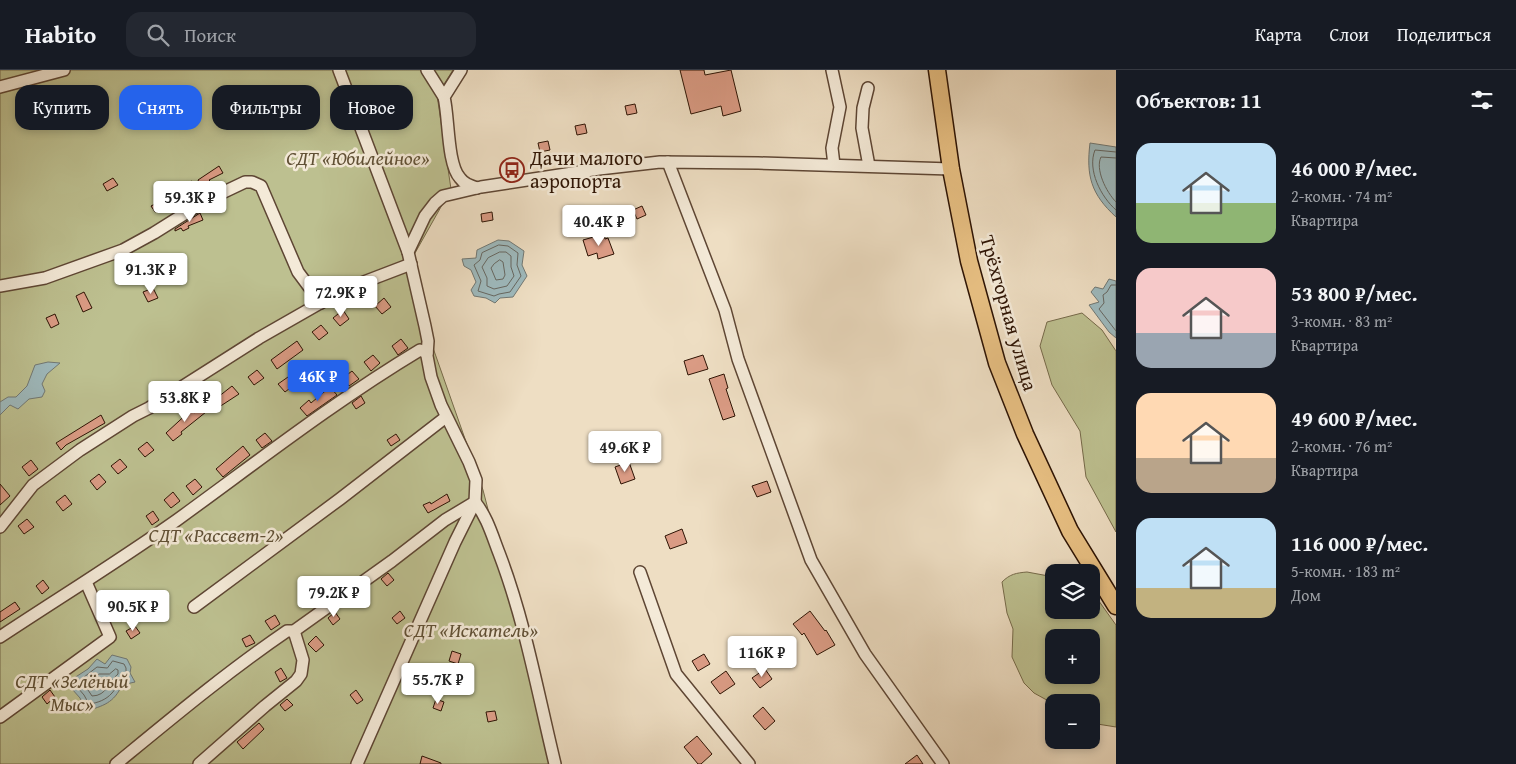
<!DOCTYPE html>
<html lang="ru">
<head>
<meta charset="utf-8">
<style>
  :root { --surface:#171b24; --page:#242831; --text:#f1f3f6; --muted:#9ea1a6; --line:#363941; --accent:#2563eb }
  body { margin:0; font-family:"Gentium Book Plus",serif; background:var(--page); color:var(--text); height:100vh; display:flex; flex-direction:column; font-size:19px; white-space:nowrap }
  * { box-sizing:border-box; margin:0 }
  p { font-size:16px; color:var(--muted) }
  .icon { flex:none; width:28px; height:28px; fill:none; stroke:currentColor; stroke-width:2; stroke-linecap:round; stroke-linejoin:round }
  .map { position:relative; flex:1; overflow:hidden }
  .panel { display:flex; flex-direction:column; background:var(--surface); width:400px }
  .panel>* { flex:none }
  .hud { position:absolute; left:15px; top:15px; width:475px; height:45px; display:flex; gap:10px }
  .buttons { position:absolute; left:1045px; top:494px; display:grid; gap:10px }
  .buttons a { display:grid; place-items:center; width:55px; height:55px; border-radius:10px; background:var(--surface); box-shadow:0 2px 8px #0003; font-size:25px }
  .price { position:absolute; translate:-50% -42px; padding:0 11px; border-radius:5px; background:#fff; color:#222; font-size:16px; line-height:32px; filter:drop-shadow(0 1px 2px #0008) }
  .price::after { content:''; position:absolute; left:50%; top:30px; width:15px; height:11px; margin-left:-8px; background:inherit; clip-path:polygon(0 0,100% 0,50% 100%) }
  .price.current { background:var(--accent); color:#fff }
  ul { padding:0; list-style:none }
  li { display:flex; align-items:center; gap:15px; height:125px; padding:0 20px }
  li span { display:grid; place-items:center; flex:none; width:140px; height:100px; border-radius:15px; color:#555 }
  li>.icon { margin-inline-start:auto }
  span .icon { width:60px; height:60px; fill:#fffc; stroke-width:1 }
  li b { font-size:21px }
  h2 { display:flex; justify-content:space-between; align-items:center; height:60px; padding:0 20px; font-size:21px }
  .tag { padding:0 18px; border-radius:15px; background:var(--surface); box-shadow:0 2px 8px #0003; font-size:18px; line-height:45px }
  .tag.current { background:var(--accent); color:#fff }
  header { display:flex; align-items:center; gap:30px; box-sizing:border-box; height:70px; padding:0 25px; background:var(--surface); border-bottom:1px solid var(--line) }
  header strong { font-size:24px }
  nav { display:flex; gap:28px; margin-inline-start:auto; font-size:18px }
  .search { width:350px; height:45px; background:var(--page); display:flex; align-items:center; gap:12px; box-sizing:border-box; padding:0 18px; border-radius:15px; color:var(--muted); font-size:19px }
  main { display:flex; flex:1; min-height:0 }
  .map>svg:first-child { display:block }
  .green { fill:#bdc090; stroke:#766a4a; fill-rule:evenodd }
  .water { fill:#9ebabe; stroke:#717874 }
  .lines { fill:none; stroke-linecap:round; stroke-linejoin:round }
  .shore { stroke:#666761; stroke-width:1 }
  .building { fill:#da9b84; stroke:#2e1404 }
  .minor-casing { stroke:#5e4634; stroke-width:14 }
  .highway-casing { stroke:#2e1404; stroke-width:19 }
  .minor { stroke:#f4ead8; stroke-width:11 }
  .highway { stroke:#e7bf82; stroke-width:16 }
  .labels { text-anchor:middle; stroke-width:5; stroke-linejoin:round; paint-order:stroke }
  .park-label { font-size:20px; font-style:italic; fill:#605035; stroke:#f4ead8 }
  .poi-label { font-size:20px; fill:#2e1404; stroke:#f4ead8; text-anchor:start }
  .street-label { font-size:20px; fill:#2e1404; stroke:#f4ead8 }
</style>
</head>
<body>
<header>
<strong>Habito</strong>
<div class="search"><svg class="icon" aria-label="search" viewBox="0 0 24 24"><circle cx="10" cy="10" r="6"/><path d="M15 15l6 6"/></svg>Поиск</div>
<nav><a>Карта</a><a>Слои</a><a>Поделиться</a></nav>
</header>
<main>
<div class="map">
<svg width="1116" height="694" viewBox="0 0 1116 694">
  <rect width="100%" height="100%" fill="#eedec3"/>
  <filter id="stains"><feTurbulence type="fractalNoise" baseFrequency=".004" numOctaves="4"/><feColorMatrix values="0 0 0 0 .2 0 0 0 0 .09 0 0 0 0 .02 0 0 0 .5 -.17"/></filter>
  <radialGradient id="worn" r=".72"><stop offset=".6" stop-color="#630" stop-opacity="0"/><stop offset="1" stop-color="#630" stop-opacity=".3"/></radialGradient>
  <g class="green">
    <polygon points="0,0 453,0 437,25 451,119 410,192 432,275 483,420 554,694 0,694"/>
    <polygon points="1082,243 1102,260 1116,281 1116,462 1086,407 1080,361 1052,315 1040,276 1047,252"/>
    <path d="M1027,502L1054,507V540H1091V520L1116,555V657L1091,653V632L1054,634L1034,623L1024,613L1012,587L1013,559L1007,543L1002,512C1010,504 1016,503 1027,502ZM1054,568H1091V605H1054Z"/>
  </g>
  <g class="water">
    <path d="M1090,73L1116,77V147C1091,124 1086,106 1090,73Z"/>
    <polygon points="498,170 509,171 524,181 522,195 527,206 513,227 500,228 495,233 486,228 474,226 471,220 476,212 471,200 464,196 462,189 476,188 477,180"/>
    <polygon points="1109,209 1116,211 1116,268 1109,262 1089,235 1099,232 1091,222 1095,217 1103,219"/>
    <polygon points="48,292 60,293 47,304 42,314 45,321 42,327 29,329 18,339 10,335 0,345 0,332 8,327 16,327 27,316 35,295"/>
    <path d="M112,585L127,589L131,597L130,603L135,612L122,615C114,633 103,636 86,641L80,628L72,619L74,608L88,599L97,589L105,594Z"/>
  </g>
  <g class="lines">
    <g class="shore">
      <path d="M1116,82L1095,80C1087,100 1101,127 1116,140"/>
      <path d="M1116,88L1101,87C1095,99 1106,122 1116,132"/>
      <polygon points="499,175 508,176 518,183 517,195 521,206 510,222 499,224 494,226 478,221 481,211 474,195 480,190 482,183"/>
      <polygon points="500,182 506,182 511,186 511,197 514,206 507,216 494,219 487,216 487,208 482,197 488,188"/>
      <polygon points="500,190 503,192 505,205 503,209 496,210 491,198 494,194"/>
      <polyline points="1116,215 1111,215 1107,222 1103,225 1104,233 1099,239 1116,261"/>
      <path d="M113,591L124,594L126,598V608C115,613 118,617 112,623C106,630 97,633 89,634L84,625L78,618L79,611L97,597L107,598Z"/>
      <path d="M116,599L118,600V604C109,611 107,626 92,626L86,617V614L99,604H109Z"/>
    </g>
  </g>
  <g class="building">
    <polygon points="680,0 704,0 705,5 731,0 741,41 723,46 721,36 691,44"/>
    <polygon points="635,34 637,43 627,45 625,36"/>
    <polygon points="585,54 587,63 577,65 575,56"/>
    <polygon points="548,71 550,80 540,82 538,73"/>
    <polygon points="219,96 223,103 209,110 211,112 204,116 203,114 200,115 198,110"/>
    <polygon points="113,108 118,115 107,121 103,114"/>
    <polygon points="192,111 196,117 178,127 174,120"/>
    <polygon points="169,127 173,133 155,142 151,136"/>
    <polygon points="642,136 646,145 637,149 633,140"/>
    <polygon points="492,142 493,150 482,152 481,144"/>
    <polygon points="200,143 203,150 188,156 189,158 183,161 181,158 175,161 175,159"/>
    <polygon points="604,164 605,169 608,168 614,184 598,189 597,183 588,186 583,170"/>
    <polygon points="153,218 158,228 148,232 143,222"/>
    <polygon points="84,222 92,238 83,242 76,226"/>
    <polygon points="384,228 391,237 382,244 375,236"/>
    <polygon points="343,240 349,249 340,256 333,248"/>
    <polygon points="55,244 59,254 51,258 46,248"/>
    <polygon points="321,255 328,263 319,270 312,262"/>
    <polygon points="401,269 408,278 398,285 392,276"/>
    <polygon points="297,271 303,280 277,299 271,290"/>
    <polygon points="373,285 380,293 371,301 364,292"/>
    <polygon points="703,285 708,299 688,305 684,291"/>
    <polygon points="310,295 317,304 308,311 301,303"/>
    <polygon points="257,300 264,308 254,315 248,307"/>
    <polygon points="352,301 359,309 349,316 343,308"/>
    <polygon points="724,304 728,318 726,319 735,346 723,350 709,309"/>
    <polygon points="288,307 294,315 285,322 278,314"/>
    <polygon points="232,316 239,324 216,339 213,331"/>
    <polygon points="330,317 337,325 307,346 300,338 309,330 311,333"/>
    <polygon points="361,326 365,333 356,339 352,333"/>
    <polygon points="203,336 206,342 181,362 182,364 173,371 166,363 191,340 194,343"/>
    <polygon points="101,345 105,353 66,375 61,380 56,373"/>
    <polygon points="265,363 272,371 262,378 256,370"/>
    <polygon points="396,364 400,370 391,376 387,370"/>
    <polygon points="147,372 154,380 145,387 138,379"/>
    <polygon points="243,376 250,385 223,407 216,399"/>
    <polygon points="120,389 127,397 118,404 111,396"/>
    <polygon points="31,390 38,399 29,406 22,397"/>
    <polygon points="629,392 635,409 621,414 615,397"/>
    <polygon points="99,404 106,412 97,420 90,411"/>
    <polygon points="195,409 202,417 193,425 186,416"/>
    <polygon points="767,411 771,422 757,427 752,416"/>
    <polygon points="0,414 10,426 0,435"/>
    <polygon points="173,422 180,431 171,438 164,430"/>
    <polygon points="447,424 450,431 428,443 423,435 430,432 431,434"/>
    <polygon points="65,425 72,434 63,441 56,432"/>
    <polygon points="153,441 159,450 152,455 146,446"/>
    <polygon points="27,449 34,457 24,464 18,456"/>
    <polygon points="682,459 687,473 670,479 665,466"/>
    <polygon points="388,503 394,510 387,516 381,509"/>
    <polygon points="43,510 49,518 42,524 36,516"/>
    <polygon points="15,532 20,539 0,552 0,542"/>
    <polygon points="400,541 405,548 397,554 392,548"/>
    <polygon points="810,541 825,561 826,560 835,575 817,585 804,563 802,565 793,554"/>
    <polygon points="335,542 340,549 333,555 328,548"/>
    <polygon points="275,545 280,554 271,560 265,551"/>
    <polygon points="135,556 140,563 131,569 126,561"/>
    <polygon points="250,565 255,573 246,577 242,569"/>
    <polygon points="316,566 324,575 316,582 308,574"/>
    <polygon points="452,581 461,584 458,594 449,591"/>
    <polygon points="704,584 710,594 698,601 692,591"/>
    <polygon points="281,598 287,608 280,612 275,602"/>
    <polygon points="765,599 772,609 760,618 752,608"/>
    <polygon points="726,601 735,614 720,624 711,612"/>
    <polygon points="50,620 55,627 47,634 42,627"/>
    <polygon points="356,620 363,630 357,634 350,625"/>
    <polygon points="287,629 293,635 285,641 280,635"/>
    <polygon points="436,629 444,632 441,641 433,638"/>
    <polygon points="763,637 775,651 765,660 753,646"/>
    <polygon points="495,641 497,650 488,652 486,642"/>
    <polygon points="259,653 264,659 243,679 237,672"/>
    <polygon points="697,666 712,684 701,694 698,694 684,677"/>
    <polygon points="917,685 923,694 905,694"/>
    <polygon points="422,686 441,693 441,694 420,694"/>
  </g>
  <g class="lines">
    <defs>
      <g id="minor">
        <polyline points="339,0 408,182"/>
        <polyline points="427,0 444,27"/>
        <path d="M461,0L444,27C449,47 447,94 460,108C464,114 470,116 477,118"/>
        <polyline points="832,0 840,37 832,78 834,95"/>
        <polyline points="0,17 64,0"/>
        <polyline points="868,18 863,38 862,58 869,96"/>
        <polyline points="668,92 725,240 738,289 811,490 865,584 943,694"/>
        <polyline points="0,216 45,208 123,180 154,163 205,131 245,112 252,112 261,116 298,202 321,233"/>
        <path d="M475,432C487,447 492,465 499,483C525,551 538,624 555,694"/>
        <polyline points="0,457 33,415 80,380 133,346 149,338 259,268 343,220 411,194"/>
        <polyline points="640,502 676,604 749,694"/>
        <polyline points="194,537 340,429 446,347"/>
        <path d="M0,567C59,528 119,491 177,450C257,392 335,331 420,280L427,283"/>
        <polyline points="0,647 110,567 86,512"/>
        <path d="M116,694C172,648 227,602 287,561H294L392,491L445,450L475,432"/>
        <polyline points="199,694 265,636 296,611 301,604 303,590 294,561"/>
        <polyline points="357,694 455,472 475,432 476,410 469,392 441,335 431,307 427,286 428,271 425,256 408,182 425,146 435,133 443,126 481,117 599,99 660,92 758,93 951,99"/>
      </g>
      <polyline id="highway" points="937,0 951,99 969,191 997,293 1025,364 1070,461 1116,536"/>
    </defs>
    <use href="#minor" class="minor-casing"/>
    <use href="#highway" class="highway-casing"/>
    <use href="#minor" class="minor"/>
    <use href="#highway" class="highway"/>
  </g>
  <defs>
    <symbol id="bus-ring" viewBox="-11 -11 22 22"><circle r="9.5" fill="#f4ead8" stroke="#8f2418" stroke-width="1.5"/><path d="M-5-6H5V4H4V6H2V4H-2V6H-4V4H-5ZM-3.5-4V0h7V-4ZM-3.5 1.2v1.5H-2V1.2ZM2 1.2v1.5H3.5V1.2Z" fill="#8f2418"/></symbol>
  </defs>
  <g fill-rule="evenodd">
    <use href="#bus-ring" x="498" y="86" width="28" height="28"/>
  </g>
  <g class="labels">
    <g class="park-label">
      <text x="358" y="95">СДТ «Юбилейное»</text>
      <text x="216" y="472">СДТ «Рассвет-2»</text>
      <text x="471" y="567">СДТ «Искатель»</text>
      <text x="72" y="618">СДТ «Зелёный<tspan x="72" dy="23">Мыс»</tspan></text>
    </g>
    <g class="poi-label">
      <text x="530" y="95">Дачи малого<tspan x="530" dy="23">аэропорта</tspan></text>
    </g>
    <g class="street-label">
      <text transform="translate(1009 243) rotate(74)" y="7">Трёхгорная улица</text>
    </g>
  </g>
  <rect width="100%" height="100%" filter="url(#stains)"/>
  <rect width="100%" height="100%" fill="url(#worn)"/>
</svg>
<div class="buttons">
<a><svg class="icon" aria-label="layers" viewBox="0 0 24 24"><path d="M12 4l9 5-9 5-9-5zM3 14l9 5 9-5"/></svg></a>
<a>+</a>
<a>−</a>
</div>
<b class="price" style="left:190px;top:153px">59.3K ₽</b>
<b class="price" style="left:599px;top:177px">40.4K ₽</b>
<b class="price" style="left:151px;top:225px">91.3K ₽</b>
<b class="price" style="left:341px;top:248px">72.9K ₽</b>
<b class="price current" style="left:318px;top:332px">46K ₽</b>
<b class="price" style="left:185px;top:353px">53.8K ₽</b>
<b class="price" style="left:625px;top:403px">49.6K ₽</b>
<b class="price" style="left:334px;top:548px">79.2K ₽</b>
<b class="price" style="left:133px;top:562px">90.5K ₽</b>
<b class="price" style="left:762px;top:608px">116K ₽</b>
<b class="price" style="left:438px;top:635px">55.7K ₽</b>
<div class="hud">
<a class="tag">Купить</a>
<a class="tag current">Снять</a>
<a class="tag">Фильтры</a>
<a class="tag">Новое</a>
</div>
</div>
<section class="panel">
<h2>Объектов: 11<svg class="icon" aria-label="filters" viewBox="0 0 24 24"><path d="M4 7h16M4 17h16"/><circle cx="9" cy="7" r="2"/><circle cx="15" cy="17" r="2"/></svg></h2>
<ul>
<li><span style="background:linear-gradient(#bfe0f5 60%,#8fb573 0)"><svg class="icon" aria-label="home" viewBox="0 0 24 24"><path d="M3 11l9-7 9 7M6 9v11h12V9"/></svg></span><div><b>46 000 ₽/мес.</b><p>2-комн. · 74 m²</p><p>Квартира</p></div></li>
<li><span style="background:linear-gradient(#f6c9c9 65%,#9aa5b1 0)"><svg class="icon" aria-label="home" viewBox="0 0 24 24"><path d="M3 11l9-7 9 7M6 9v11h12V9"/></svg></span><div><b>53 800 ₽/мес.</b><p>3-комн. · 83 m²</p><p>Квартира</p></div></li>
<li><span style="background:linear-gradient(#ffd9b3 65%,#b9a48a 0)"><svg class="icon" aria-label="home" viewBox="0 0 24 24"><path d="M3 11l9-7 9 7M6 9v11h12V9"/></svg></span><div><b>49 600 ₽/мес.</b><p>2-комн. · 76 m²</p><p>Квартира</p></div></li>
<li><span style="background:linear-gradient(#bfe0f5 70%,#c2b280 0)"><svg class="icon" aria-label="home" viewBox="0 0 24 24"><path d="M3 11l9-7 9 7M6 9v11h12V9"/></svg></span><div><b>116 000 ₽/мес.</b><p>5-комн. · 183 m²</p><p>Дом</p></div></li>
</ul>
</section>
</main>
</body>
</html>
